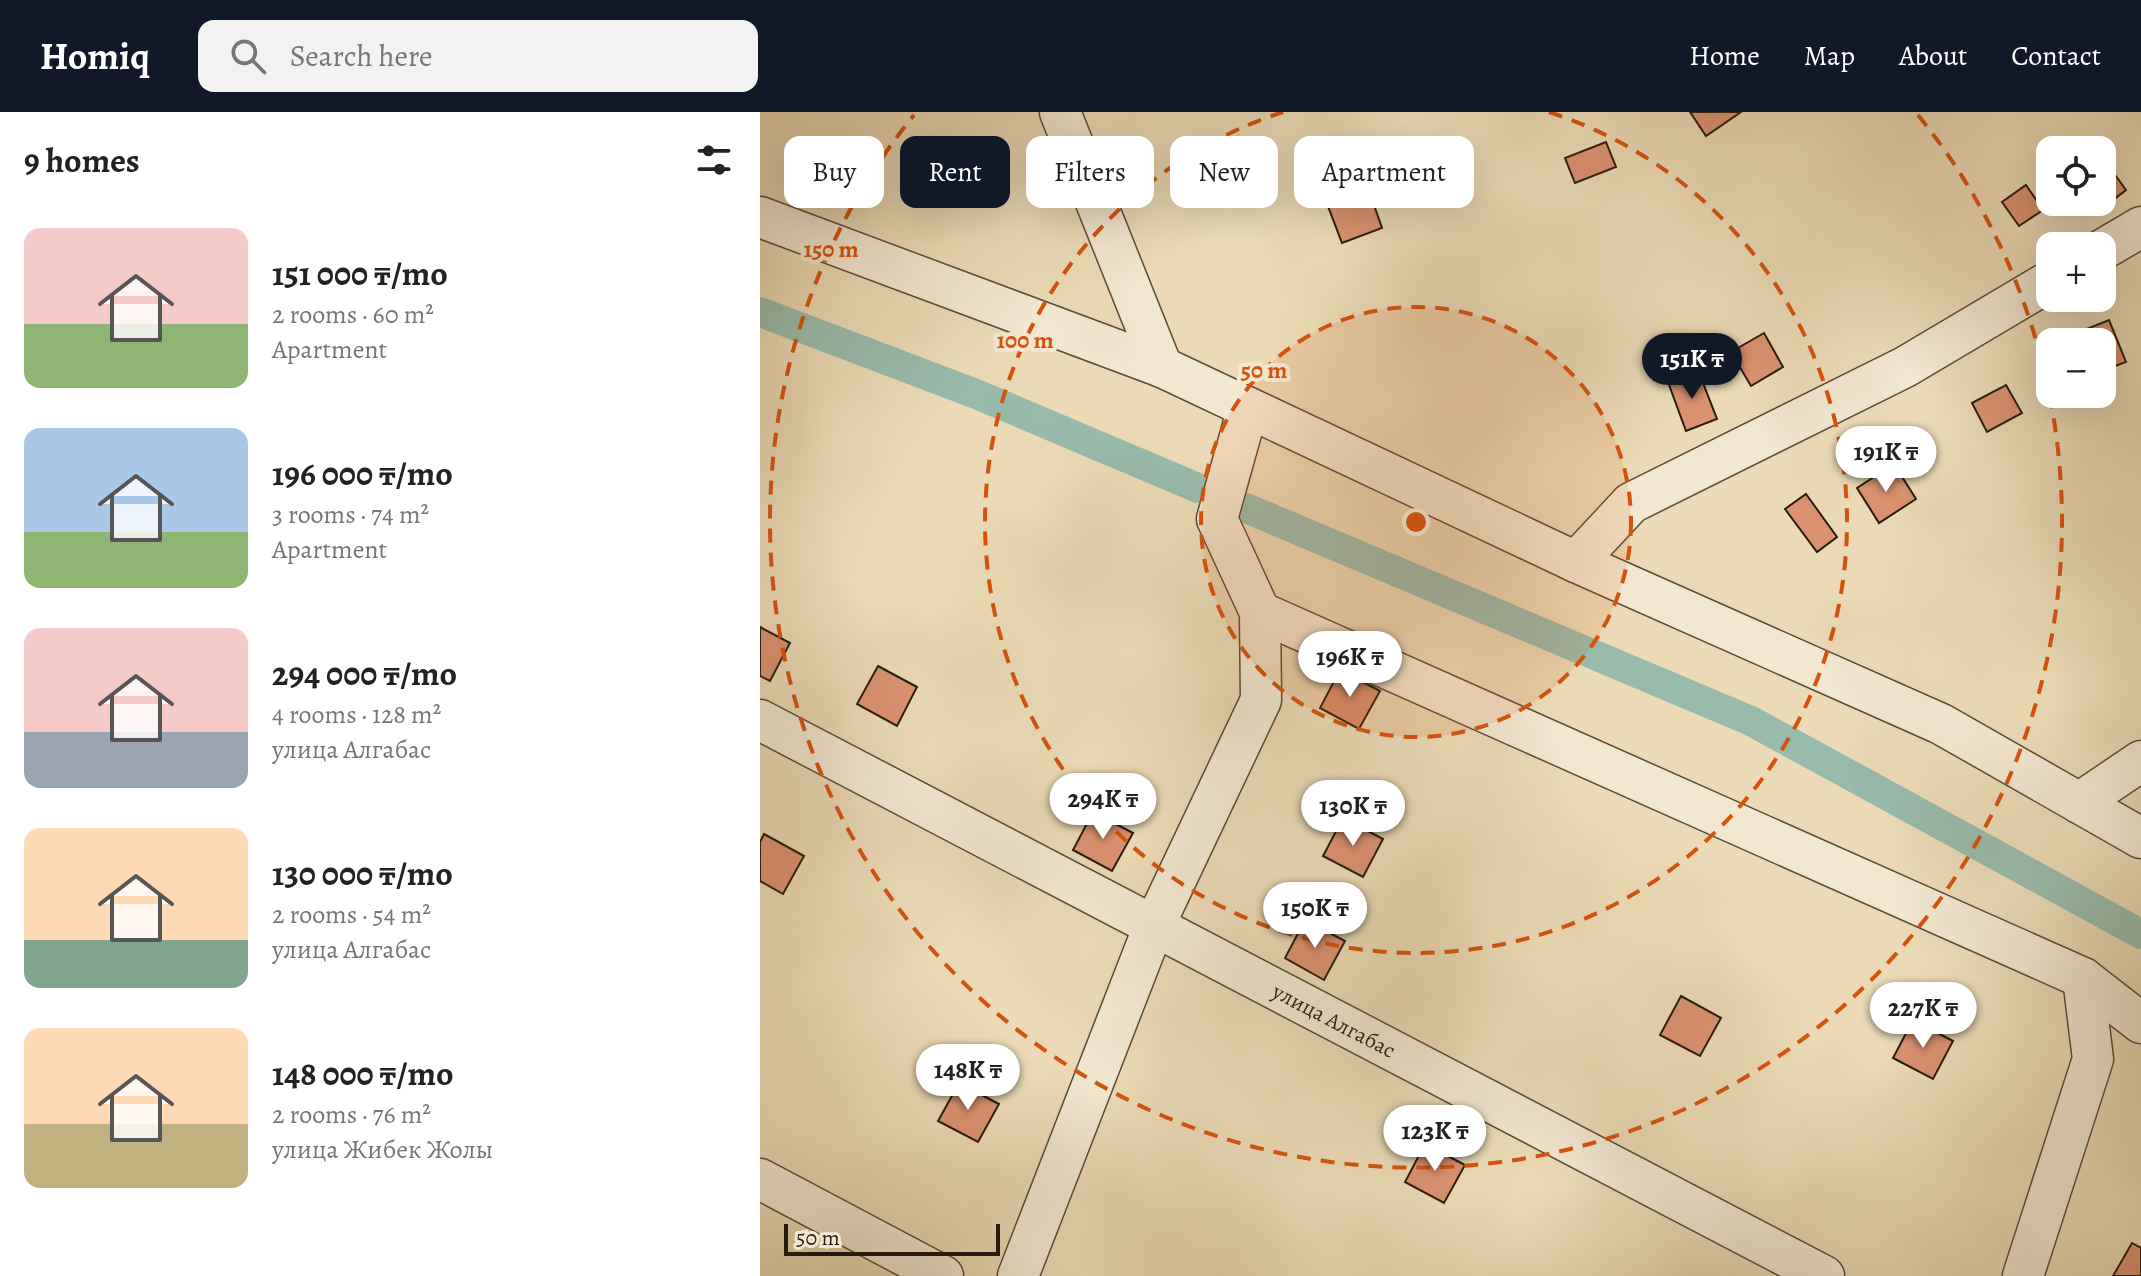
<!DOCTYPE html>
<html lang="en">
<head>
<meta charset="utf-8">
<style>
  :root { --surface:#fff; --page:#f2f2f2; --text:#222; --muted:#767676; --accent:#111827 }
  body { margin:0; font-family:Alegreya,serif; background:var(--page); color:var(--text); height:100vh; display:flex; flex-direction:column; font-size:30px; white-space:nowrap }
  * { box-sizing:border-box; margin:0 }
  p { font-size:26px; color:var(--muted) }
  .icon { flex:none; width:44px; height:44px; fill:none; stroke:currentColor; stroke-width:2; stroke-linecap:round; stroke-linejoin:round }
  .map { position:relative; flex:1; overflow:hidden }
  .details { display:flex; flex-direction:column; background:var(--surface); width:760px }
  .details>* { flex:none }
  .hud { position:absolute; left:24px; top:24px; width:760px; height:72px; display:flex; gap:16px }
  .buttons { position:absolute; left:1276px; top:24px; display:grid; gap:16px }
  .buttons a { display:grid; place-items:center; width:80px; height:80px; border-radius:16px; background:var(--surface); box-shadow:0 8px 32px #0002; font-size:40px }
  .scale { position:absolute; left:24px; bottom:20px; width:216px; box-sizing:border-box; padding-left:8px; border:4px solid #291b0c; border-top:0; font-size:22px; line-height:28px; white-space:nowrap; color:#291b0c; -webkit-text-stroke:6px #f2e7cf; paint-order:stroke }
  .price { position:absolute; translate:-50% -68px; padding:0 18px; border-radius:28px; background:#fff; color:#222; font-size:26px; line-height:52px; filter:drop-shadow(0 2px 4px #0008) }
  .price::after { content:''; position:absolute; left:50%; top:48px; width:24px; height:18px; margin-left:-12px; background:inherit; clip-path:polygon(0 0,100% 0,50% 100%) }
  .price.on { background:var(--accent); color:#fff }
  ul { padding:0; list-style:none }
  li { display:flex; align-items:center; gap:24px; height:200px; padding:0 24px }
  li span { display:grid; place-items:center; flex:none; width:224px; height:160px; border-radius:16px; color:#555 }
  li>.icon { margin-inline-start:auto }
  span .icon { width:96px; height:96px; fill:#fffc; stroke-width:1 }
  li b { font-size:34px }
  h2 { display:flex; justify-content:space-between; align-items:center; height:96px; padding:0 24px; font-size:34px }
  .pill { padding:0 28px; border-radius:16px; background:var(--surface); box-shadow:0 8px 32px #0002; font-size:28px; line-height:72px }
  .pill.on { background:var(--accent); color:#fff }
  header { display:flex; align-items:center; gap:48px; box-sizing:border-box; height:112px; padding:0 40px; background:var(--accent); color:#fff }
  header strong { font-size:38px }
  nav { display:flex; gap:44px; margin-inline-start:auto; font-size:28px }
  .search { width:560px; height:72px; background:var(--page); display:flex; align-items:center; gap:20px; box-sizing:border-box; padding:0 28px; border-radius:16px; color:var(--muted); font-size:30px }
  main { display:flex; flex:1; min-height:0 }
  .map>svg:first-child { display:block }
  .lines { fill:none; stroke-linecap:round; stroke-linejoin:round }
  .canal { stroke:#98bbab; stroke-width:30 }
  .building { fill:#da926f; stroke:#291b0c; stroke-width:2 }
  .minor-casing { stroke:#5a4b36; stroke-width:43 }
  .minor { stroke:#f2e7cf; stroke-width:40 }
  .ring { fill:none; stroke:#d5530c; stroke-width:4; stroke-dasharray:14 10 }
  .labels { text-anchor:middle; stroke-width:8; stroke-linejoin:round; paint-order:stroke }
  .street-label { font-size:22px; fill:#291b0c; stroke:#f2e7cf }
  .centre { fill:#d5530c; stroke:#f2e7cf; stroke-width:4 }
  .ring-label { font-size:24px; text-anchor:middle; font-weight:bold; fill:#d5530c; stroke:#f2e7cf; stroke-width:8; stroke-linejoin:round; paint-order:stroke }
</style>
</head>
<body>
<header>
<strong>Homiq</strong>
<div class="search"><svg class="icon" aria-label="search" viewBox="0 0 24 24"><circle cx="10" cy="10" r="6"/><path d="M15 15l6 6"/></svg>Search here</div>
<nav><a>Home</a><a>Map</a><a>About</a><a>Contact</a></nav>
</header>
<main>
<section class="details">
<h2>9 homes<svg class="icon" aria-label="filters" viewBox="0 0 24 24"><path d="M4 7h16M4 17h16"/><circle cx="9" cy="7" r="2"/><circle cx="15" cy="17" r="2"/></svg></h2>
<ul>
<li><span style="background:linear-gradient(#f6c9c9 60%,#8fb573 0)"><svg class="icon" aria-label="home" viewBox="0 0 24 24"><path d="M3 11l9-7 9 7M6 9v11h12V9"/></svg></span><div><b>151 000 ₸/mo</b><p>2 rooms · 60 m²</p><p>Apartment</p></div></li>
<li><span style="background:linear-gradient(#a9c7e8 65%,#8fb573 0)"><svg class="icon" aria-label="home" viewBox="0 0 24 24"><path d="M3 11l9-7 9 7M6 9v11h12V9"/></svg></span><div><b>196 000 ₸/mo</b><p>3 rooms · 74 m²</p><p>Apartment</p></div></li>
<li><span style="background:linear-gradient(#f6c9c9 65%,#9aa5b1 0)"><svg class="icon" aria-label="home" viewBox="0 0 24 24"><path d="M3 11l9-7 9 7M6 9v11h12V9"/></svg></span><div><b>294 000 ₸/mo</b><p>4 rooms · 128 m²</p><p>улица Алгабас</p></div></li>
<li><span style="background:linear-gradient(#ffd9b3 70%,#7fa58c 0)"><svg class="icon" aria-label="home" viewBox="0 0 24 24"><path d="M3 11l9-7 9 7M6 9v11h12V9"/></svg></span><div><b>130 000 ₸/mo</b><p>2 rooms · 54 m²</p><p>улица Алгабас</p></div></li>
<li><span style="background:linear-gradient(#ffd9b3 60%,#c2b280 0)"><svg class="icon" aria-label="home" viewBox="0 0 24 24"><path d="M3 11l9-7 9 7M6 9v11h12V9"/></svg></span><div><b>148 000 ₸/mo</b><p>2 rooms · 76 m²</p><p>улица Жибек Жолы</p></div></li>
</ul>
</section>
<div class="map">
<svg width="1381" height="1164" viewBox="0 0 1381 1164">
  <rect width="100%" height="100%" fill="#ebdab5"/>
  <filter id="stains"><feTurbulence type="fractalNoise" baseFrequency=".0025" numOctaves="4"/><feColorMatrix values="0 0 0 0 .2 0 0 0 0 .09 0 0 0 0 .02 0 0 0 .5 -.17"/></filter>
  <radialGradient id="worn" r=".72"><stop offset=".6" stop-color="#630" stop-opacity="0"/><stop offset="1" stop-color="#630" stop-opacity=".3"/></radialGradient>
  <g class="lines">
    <g class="canal">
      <polyline points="0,200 216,282 438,376"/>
      <polyline points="486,396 991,609 1381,822"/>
    </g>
  </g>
  <g class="building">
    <polygon points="930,0 981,0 946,24"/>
    <polygon points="846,30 856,55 815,71 805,46"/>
    <polygon points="1342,45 1366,78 1340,98 1334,90 1342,90"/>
    <polygon points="607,73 622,116 582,131 566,89"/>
    <polygon points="1266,73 1283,98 1259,114 1242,90"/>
    <polygon points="1349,208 1366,250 1342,259 1342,230 1311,230 1309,224"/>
    <polygon points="1004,221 1023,255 991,274 971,240"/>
    <polygon points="938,258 957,307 926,319 908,270"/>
    <polygon points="1246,273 1262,301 1227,320 1212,291"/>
    <polygon points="1134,352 1156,387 1119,411 1097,376"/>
    <polygon points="1046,382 1077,425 1057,440 1025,397"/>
    <polygon points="0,515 30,531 10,569 0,564"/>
    <polygon points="118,554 157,575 137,614 97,592"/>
    <polygon points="580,558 620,579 599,617 560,596"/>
    <polygon points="333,700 373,721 352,759 313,738"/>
    <polygon points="583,706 623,727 603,765 563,744"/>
    <polygon points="4,722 44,744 23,782 0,769 0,730"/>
    <polygon points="545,808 585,829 564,868 525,846"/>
    <polygon points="921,884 961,906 940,944 900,923"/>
    <polygon points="1153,908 1193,929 1173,967 1133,946"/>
    <polygon points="199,971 239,992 218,1030 178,1009"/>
    <polygon points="665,1032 705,1053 684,1091 645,1070"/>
    <polygon points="1372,1131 1381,1136 1381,1164 1353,1164"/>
  </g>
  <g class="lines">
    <defs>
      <g id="minor">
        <polyline points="300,0 402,255"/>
        <polyline points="0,105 402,255 816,450 1181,612 1381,726"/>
        <polyline points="1342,138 1381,115"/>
        <polyline points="816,450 871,391 1145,255 1290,169"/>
        <polyline points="500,500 1323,866 1381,911"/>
        <path id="s1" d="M0,608L1064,1164"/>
        <polyline points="1319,691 1381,649"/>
        <polyline points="0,1067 183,1164"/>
        <polyline points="258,1164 394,814 501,588 500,500 457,407 488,296"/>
        <polyline points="1263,1164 1333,947 1323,866"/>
      </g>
    </defs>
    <use href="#minor" class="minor-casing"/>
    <use href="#minor" class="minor"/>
  </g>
  <circle cx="656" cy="410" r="215" fill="#d5530c" fill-opacity=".12"/>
  <g class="ring">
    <circle cx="656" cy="410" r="215"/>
    <path d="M789 0A431 431 0 1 1 523 0"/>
    <path d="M1158 3A646 646 0 1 1 154 3"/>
  </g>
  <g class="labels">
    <g class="street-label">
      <text dy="8" stroke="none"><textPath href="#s1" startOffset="648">улица Алгабас</textPath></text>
    </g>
  </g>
  <circle cx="656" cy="410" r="12" class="centre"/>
  <g class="ring-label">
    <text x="71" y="145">150 m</text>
    <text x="265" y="236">100 m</text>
    <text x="504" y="266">50 m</text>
  </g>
  <rect width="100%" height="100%" filter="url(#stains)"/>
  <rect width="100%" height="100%" fill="url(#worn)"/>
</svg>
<div class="buttons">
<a><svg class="icon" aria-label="locate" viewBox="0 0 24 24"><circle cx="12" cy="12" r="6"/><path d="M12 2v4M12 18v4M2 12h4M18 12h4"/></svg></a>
<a>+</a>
<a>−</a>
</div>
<div class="scale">50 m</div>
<b class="price on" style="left:932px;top:289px">151K ₸</b>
<b class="price" style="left:1126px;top:382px">191K ₸</b>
<b class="price" style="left:590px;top:587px">196K ₸</b>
<b class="price" style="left:343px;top:729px">294K ₸</b>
<b class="price" style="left:593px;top:736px">130K ₸</b>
<b class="price" style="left:555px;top:838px">150K ₸</b>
<b class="price" style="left:1163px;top:938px">227K ₸</b>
<b class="price" style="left:208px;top:1000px">148K ₸</b>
<b class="price" style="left:675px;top:1061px">123K ₸</b>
<div class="hud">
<a class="pill">Buy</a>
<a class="pill on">Rent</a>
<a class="pill">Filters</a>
<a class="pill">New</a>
<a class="pill">Apartment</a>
</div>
</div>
</main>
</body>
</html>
